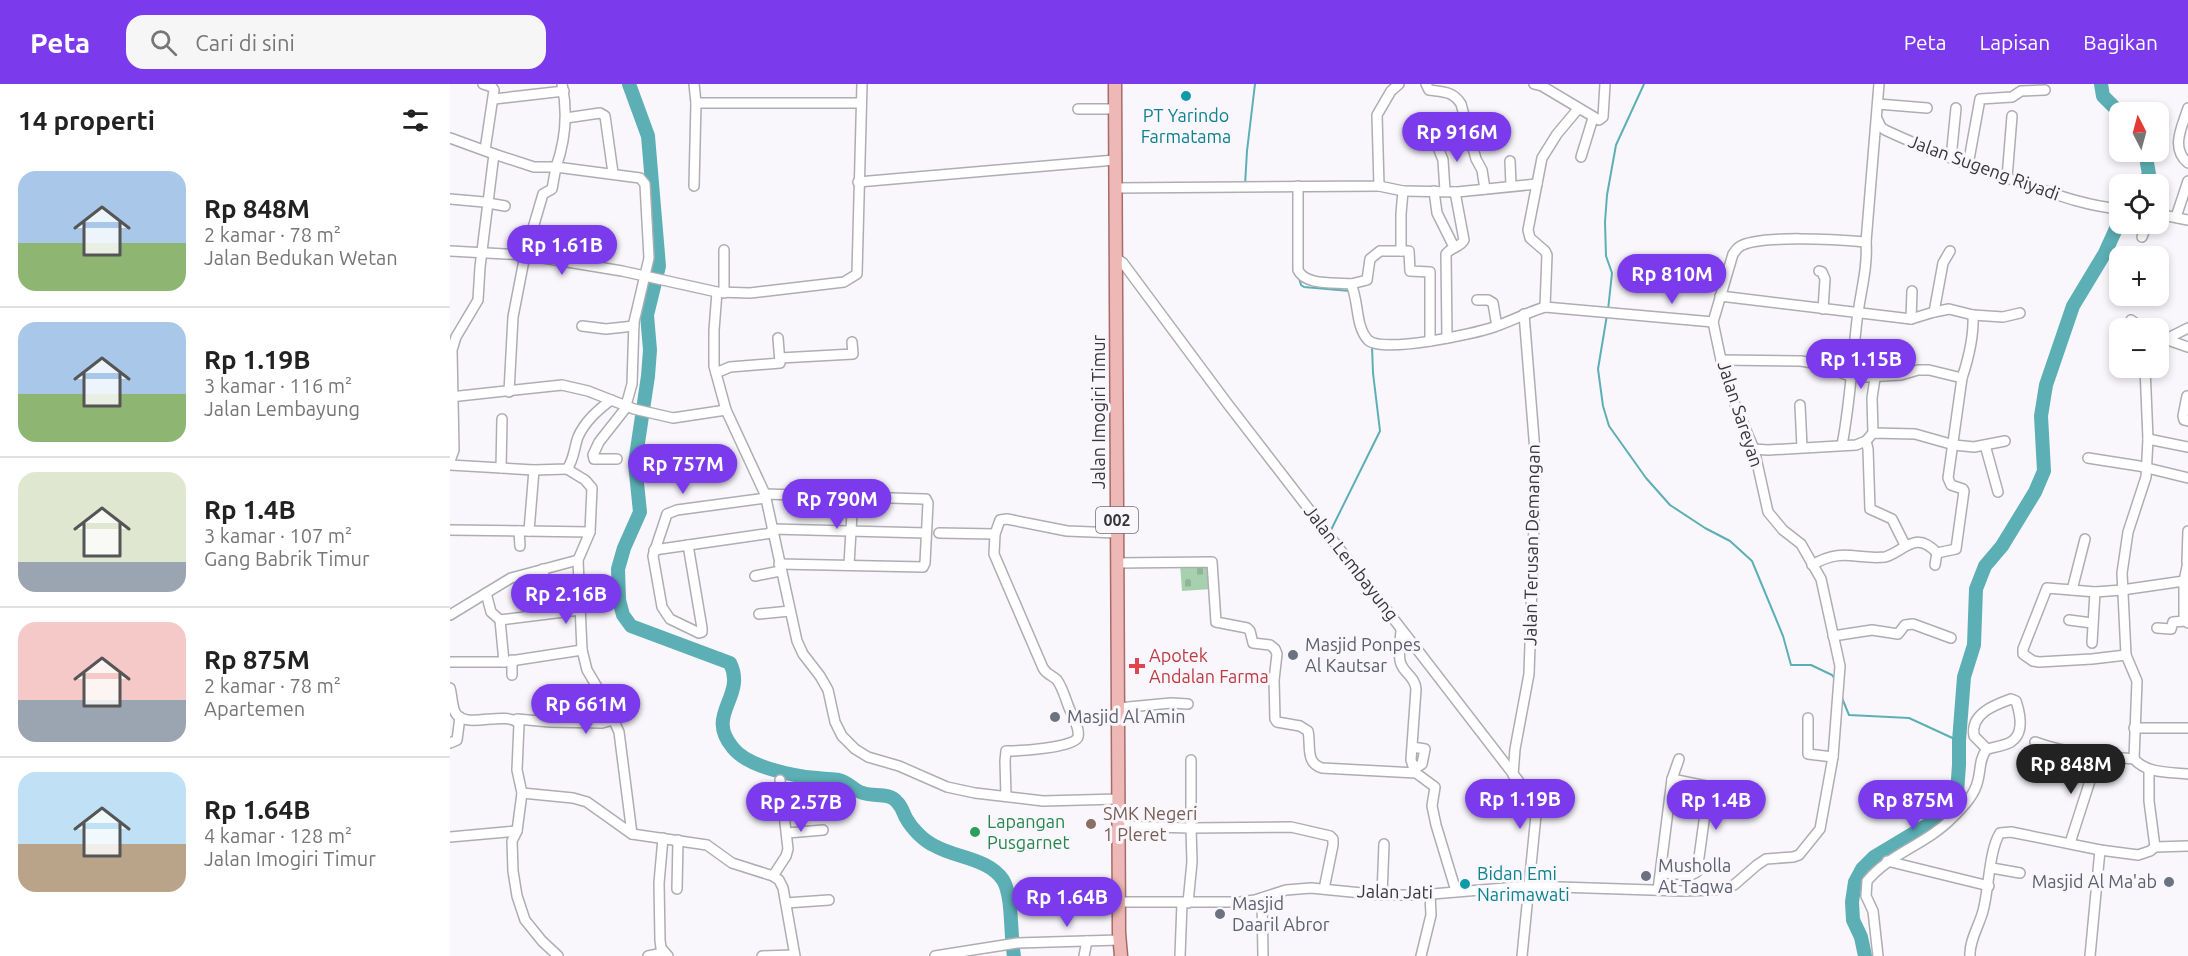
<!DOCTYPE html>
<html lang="id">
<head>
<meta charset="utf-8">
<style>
  :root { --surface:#fff; --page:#f6f6f6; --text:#222; --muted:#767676; --line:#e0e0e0; --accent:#7c3aed }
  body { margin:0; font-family:Ubuntu,sans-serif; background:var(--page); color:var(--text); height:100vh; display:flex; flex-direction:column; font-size:22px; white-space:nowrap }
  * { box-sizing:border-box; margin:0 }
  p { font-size:20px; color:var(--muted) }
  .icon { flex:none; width:33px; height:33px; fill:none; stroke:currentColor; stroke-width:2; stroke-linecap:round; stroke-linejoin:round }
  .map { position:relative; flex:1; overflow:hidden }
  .sheet { display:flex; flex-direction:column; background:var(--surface); width:450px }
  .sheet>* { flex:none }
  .needle { width:39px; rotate:354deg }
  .fabs { position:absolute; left:1659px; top:18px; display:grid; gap:12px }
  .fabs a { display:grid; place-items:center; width:60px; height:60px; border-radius:12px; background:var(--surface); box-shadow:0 3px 9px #0003; font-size:30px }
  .price { position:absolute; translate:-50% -51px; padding:0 14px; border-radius:21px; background:var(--accent); color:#fff; font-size:20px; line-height:39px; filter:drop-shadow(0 2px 3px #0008) }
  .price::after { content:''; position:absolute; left:50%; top:36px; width:18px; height:14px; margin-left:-9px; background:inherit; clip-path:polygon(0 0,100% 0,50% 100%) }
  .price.on { background:#222; color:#fff }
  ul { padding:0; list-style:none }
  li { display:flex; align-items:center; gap:18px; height:150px; padding:0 18px }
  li+li { border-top:2px solid var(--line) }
  li span { display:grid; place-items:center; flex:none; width:168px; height:120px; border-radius:18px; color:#555 }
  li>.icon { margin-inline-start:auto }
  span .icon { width:72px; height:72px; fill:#fffc; stroke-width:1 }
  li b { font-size:26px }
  h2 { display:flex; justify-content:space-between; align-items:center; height:72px; padding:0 18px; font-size:26px }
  header { display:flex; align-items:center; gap:36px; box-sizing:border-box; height:84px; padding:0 30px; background:var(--accent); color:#fff }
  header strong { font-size:28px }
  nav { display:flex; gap:33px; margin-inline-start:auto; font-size:21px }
  .search { width:420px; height:54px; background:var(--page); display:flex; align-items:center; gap:15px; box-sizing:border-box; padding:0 21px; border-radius:18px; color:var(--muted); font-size:22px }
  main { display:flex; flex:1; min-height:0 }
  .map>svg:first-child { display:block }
  .cemetery { fill:url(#cemetery-stones) }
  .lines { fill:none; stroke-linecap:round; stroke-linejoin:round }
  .stream { stroke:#5cafb4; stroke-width:2 }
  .river { stroke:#5cafb4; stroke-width:14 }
  .minor-casing { stroke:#aeadb2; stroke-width:12 }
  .major-casing { stroke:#a66b6a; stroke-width:15 }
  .minor { stroke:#fff; stroke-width:9 }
  .major { stroke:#eeb8b6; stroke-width:12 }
  .culture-dot { fill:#0f9aa8; stroke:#f9f7fc; stroke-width:2 }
  .worship-dot { fill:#6b7280; stroke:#f9f7fc; stroke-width:2 }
  .health-dot { fill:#e0444e; stroke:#f9f7fc; stroke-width:2 }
  .education-dot { fill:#8d6e63; stroke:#f9f7fc; stroke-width:2 }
  .leisure-dot { fill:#2e9e5b; stroke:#f9f7fc; stroke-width:2 }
  .labels { text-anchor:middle; stroke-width:6; stroke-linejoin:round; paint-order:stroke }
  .shield { fill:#f9f7fc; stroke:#706f72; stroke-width:1.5 }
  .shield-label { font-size:16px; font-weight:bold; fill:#363537 }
  .culture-label { font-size:18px; fill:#0d838f; stroke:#f9f7fc }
  .street-label { font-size:18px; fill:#363537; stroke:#f9f7fc }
  .worship-label { font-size:18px; fill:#5b616d; stroke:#f9f7fc; text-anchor:start }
  .health-label { font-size:18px; fill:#be3a42; stroke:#f9f7fc; text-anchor:start }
  .education-label { font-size:18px; fill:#785e54; stroke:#f9f7fc; text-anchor:start }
  .leisure-label { font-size:18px; fill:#27864d; stroke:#f9f7fc; text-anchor:start }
</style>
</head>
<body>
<header>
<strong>Peta</strong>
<div class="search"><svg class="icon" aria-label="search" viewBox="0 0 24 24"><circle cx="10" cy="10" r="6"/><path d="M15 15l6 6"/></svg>Cari di sini</div>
<nav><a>Peta</a><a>Lapisan</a><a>Bagikan</a></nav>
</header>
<main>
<section class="sheet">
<h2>14 properti<svg class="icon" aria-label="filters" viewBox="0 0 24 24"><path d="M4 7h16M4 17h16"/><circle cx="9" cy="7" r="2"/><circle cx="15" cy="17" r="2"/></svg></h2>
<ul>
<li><span style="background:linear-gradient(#a9c7e8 60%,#8fb573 0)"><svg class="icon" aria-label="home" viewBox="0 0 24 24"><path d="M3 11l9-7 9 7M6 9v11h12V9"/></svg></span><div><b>Rp 848M</b><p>2 kamar · 78 m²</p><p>Jalan Bedukan Wetan</p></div></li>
<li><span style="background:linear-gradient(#a9c7e8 60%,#8fb573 0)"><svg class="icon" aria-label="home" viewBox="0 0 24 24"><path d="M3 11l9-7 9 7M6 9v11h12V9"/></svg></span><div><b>Rp 1.19B</b><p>3 kamar · 116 m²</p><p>Jalan Lembayung</p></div></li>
<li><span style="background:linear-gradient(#dfe7d0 75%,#9aa5b1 0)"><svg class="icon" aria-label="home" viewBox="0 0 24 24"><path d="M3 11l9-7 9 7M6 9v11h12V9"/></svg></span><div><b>Rp 1.4B</b><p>3 kamar · 107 m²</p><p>Gang Babrik Timur</p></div></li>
<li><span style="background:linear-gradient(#f6c9c9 65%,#9aa5b1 0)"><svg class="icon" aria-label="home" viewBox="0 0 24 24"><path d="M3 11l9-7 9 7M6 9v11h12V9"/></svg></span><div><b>Rp 875M</b><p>2 kamar · 78 m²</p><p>Apartemen</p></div></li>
<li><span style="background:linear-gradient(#bfe0f5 60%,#b9a48a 0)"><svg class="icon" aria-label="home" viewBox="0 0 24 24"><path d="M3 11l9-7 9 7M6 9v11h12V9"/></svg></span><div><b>Rp 1.64B</b><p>4 kamar · 128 m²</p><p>Jalan Imogiri Timur</p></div></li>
</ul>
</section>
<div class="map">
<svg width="1738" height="872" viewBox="0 0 1738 872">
  <defs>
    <pattern id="cemetery-stones" width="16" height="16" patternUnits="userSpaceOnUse" patternTransform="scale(1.5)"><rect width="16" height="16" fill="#a7d1ae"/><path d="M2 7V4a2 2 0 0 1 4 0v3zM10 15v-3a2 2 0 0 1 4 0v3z" fill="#90b496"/></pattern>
  </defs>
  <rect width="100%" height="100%" fill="#f9f7fc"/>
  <polygon class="cemetery" points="757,479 762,505 732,507 730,480"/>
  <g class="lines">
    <g class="stream">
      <polyline points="795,101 797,67 805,0"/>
      <polyline points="849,194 851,201 854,203 900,207"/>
      <polyline points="1158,226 1162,189 1156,172 1155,138 1157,111 1166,61 1194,0"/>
      <polyline points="1157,231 1148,285 1153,322 1159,342 1196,394 1220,421 1255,444 1280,457 1302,477 1333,552 1341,581 1361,581 1382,591 1386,597"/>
      <polyline points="881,446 930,347 923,289 922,262"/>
      <polyline points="1392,614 1399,631 1459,634 1509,657"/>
    </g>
    <g class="river">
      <path d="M179,0L198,52L209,182L197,231L200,266L198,292L185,379L190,428L174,464L168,485L169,516L173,531L181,542L280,579C297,613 254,630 283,664C298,683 343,692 367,694C374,695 382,695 389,696C399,698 404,707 413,709C424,713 439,708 447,718C452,723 453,728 456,734C462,745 474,757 485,762C506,774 538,774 553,796C563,812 560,851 564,872"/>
      <polyline points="1651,0 1653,12 1670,29"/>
      <polyline points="1693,100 1699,90 1695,68"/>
      <polyline points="1415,872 1411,853 1403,836 1402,818 1405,798 1412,785 1424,773 1484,737 1499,722 1507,709 1509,681 1509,657 1514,593 1524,561 1526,505 1535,482 1552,462 1585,408 1594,387 1591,332 1596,301 1623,222 1655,169 1670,136"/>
    </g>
    <defs>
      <g id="minor">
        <polyline points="33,0 42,3 44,6 35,66"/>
        <polyline points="244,0 246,19 411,19"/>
        <path d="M976,0L979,6C993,8 1003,7 1011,20L1026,75L1032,86L1035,105"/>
        <polyline points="1084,0 1092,2 1149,36 1153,33 1155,0"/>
        <polyline points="44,15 114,7"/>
        <polyline points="1428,20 1477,24"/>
        <path d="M1738,24C1732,43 1720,64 1738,79"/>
        <polyline points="628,25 665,25"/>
        <polyline points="116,34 150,29 155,32 163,89"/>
        <path d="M1427,35L1431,43L1435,46C1482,68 1531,86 1581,102C1610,112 1638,122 1670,125"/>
        <polyline points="0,54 44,70 30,183 28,216 6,253 2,266 4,366 0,377"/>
        <polyline points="985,56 993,76 995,107"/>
        <path d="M44,70L84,83H106C116,55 118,29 112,0"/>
        <polyline points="1131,73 1143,34"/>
        <polyline points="1501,74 1506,24"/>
        <polyline points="1060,77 1061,102"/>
        <polyline points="1518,81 1530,15 1562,13 1571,7 1595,6"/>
        <polyline points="1557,94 1562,32"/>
        <polyline points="408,98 665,76"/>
        <polyline points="244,102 246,19"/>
        <path d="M848,102V186C855,202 886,198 901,200C909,217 905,242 918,256C932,270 1024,250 1044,243C1062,237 1078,228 1095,223L1263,238"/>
        <polyline points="666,104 929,102 927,31 941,7 949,0"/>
        <polyline points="953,107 1007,108 1087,100"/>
        <polyline points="984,107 987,129 1004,163"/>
        <polyline points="0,115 34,118"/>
        <polyline points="38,119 55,122"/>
        <polyline points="1708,130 1738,136"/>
        <polyline points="1726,133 1738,97"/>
        <polyline points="1692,153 1697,140"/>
        <polyline points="0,167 75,171 172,187 267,208 300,209 394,198 407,190 412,0"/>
        <polyline points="951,167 959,167 960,187 980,188 980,257"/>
        <polyline points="666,174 673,179 777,319 1084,717 1086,731 1072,872"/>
        <polyline points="1369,187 1372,188 1375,195 1373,225"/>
        <polyline points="901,200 917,196 920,175 930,167 951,167 951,130 953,107 929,102"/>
        <polyline points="267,208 264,246 264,282 276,326 315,410 347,557 353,570 370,592 378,606 385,638 392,652 405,665 418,673 449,682 497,703 525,709 593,717 669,715"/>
        <polyline points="274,209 274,166"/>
        <polyline points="1270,212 1461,235 1484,228 1493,179 1500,167"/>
        <polyline points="1027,216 1038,216 1043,219 1046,237 1049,241"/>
        <polyline points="1095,223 1097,171 1095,167 1080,154 1078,146 1092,74 1107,50 1128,25"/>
        <path d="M1484,228L1499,225L1523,231C1524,253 1519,273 1512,294"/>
        <polyline points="1523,231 1553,233 1570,229"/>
        <polyline points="1461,235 1462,207"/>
        <polyline points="1681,236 1692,244"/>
        <polyline points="132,242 156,245 184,242"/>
        <path d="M997,254L996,170C1001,163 1011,163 1014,156L1005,108"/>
        <polyline points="1715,255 1738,263"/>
        <polyline points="1708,259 1738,244"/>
        <polyline points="330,274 403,270 402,258"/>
        <path d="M1271,276L1351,277L1368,280L1397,291L1416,293L1451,291L1468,286H1479L1512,294L1498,394L1501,401L1513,405L1514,407L1506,465L1487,469C1465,445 1454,468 1435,473C1405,476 1393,463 1362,481"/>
        <polyline points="266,289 280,283 330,279 328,254"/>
        <polyline points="59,308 63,233 75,171 93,110 102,105 106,83 190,94 195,100 199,174 184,238 182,300 175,325 149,358 143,371 144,375 167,375"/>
        <polyline points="1737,312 1733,332 1734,336 1738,337"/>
        <polyline points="0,313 112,301 138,307 184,325 223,334 276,326"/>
        <polyline points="1350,321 1352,363"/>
        <polyline points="1423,349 1422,314 1425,294"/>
        <polyline points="1698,355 1738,363"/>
        <polyline points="1416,357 1418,365 1420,425 1442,435 1455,461"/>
        <path d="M1392,361C1400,320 1402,279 1407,236C1410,210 1418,184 1416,158"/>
        <polyline points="1535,361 1548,408"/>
        <polyline points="1304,365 1318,366 1406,361 1416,357 1423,349 1465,350 1504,361 1524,363 1555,357"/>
        <polyline points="1638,374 1689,382 1738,394"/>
        <path d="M0,381L84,386L117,385C124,376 124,364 128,353C135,337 148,326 161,316"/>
        <polyline points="51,384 52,335"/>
        <polyline points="117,385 135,396 142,404 140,448 128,476 132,566 137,586 153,613 169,648 182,750"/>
        <polyline points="315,410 473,415 476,415 478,419 475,479 473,483 329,480"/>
        <polyline points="322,445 476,449"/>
        <polyline points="0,446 140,448"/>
        <polyline points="69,447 70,462"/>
        <polyline points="79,447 84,386"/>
        <polyline points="489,449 545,450"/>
        <polyline points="1635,455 1622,506 1645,508 1672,506 1734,497"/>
        <polyline points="238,461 252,544 252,548 249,549 220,535 212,523 203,472 217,430 227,426 316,414"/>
        <polyline points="204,466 322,449"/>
        <polyline points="1737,478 1738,447"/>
        <polyline points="1738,478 1734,497 1734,535 1738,539"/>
        <path d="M667,479L762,478L766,538L797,544L800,547L803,559L820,561L825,565L827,570L824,596L825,635L827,638L850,642L858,647C861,661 855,679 872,684L966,689L985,703L982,722L986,741L1006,807"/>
        <polyline points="399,481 403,412"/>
        <polyline points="1485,481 1487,469"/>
        <polyline points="93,485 99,529"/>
        <polyline points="305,492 330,487"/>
        <polyline points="1622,506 1597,504 1573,565 1573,570 1583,577 1589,578 1642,575 1676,571"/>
        <polyline points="36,509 41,528 50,536 130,526"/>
        <polyline points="309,530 340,527"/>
        <polyline points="0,531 61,494 128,476"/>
        <polyline points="50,536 54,578"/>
        <polyline points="1619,536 1642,539"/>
        <polyline points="1707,544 1721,545 1723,538 1736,537"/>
        <path d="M951,545C951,555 947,570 951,580C955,590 965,593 966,605L961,676L963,682H969L972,680L975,665L962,663"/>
        <polyline points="1383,552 1422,546 1448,550 1455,541 1463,540 1501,554"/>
        <polyline points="1642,559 1645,508"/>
        <polyline points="0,578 54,578 132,566"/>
        <polyline points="62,591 62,576"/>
        <path d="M0,604C2,611 2,621 5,628C14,647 56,625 69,640L67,686L72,709L67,747L62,757L63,787L67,812L75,836L92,857L108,872"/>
        <path d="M1561,615L1566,617C1570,629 1575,649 1561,658C1554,662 1544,663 1537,665L1524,652C1520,630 1544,621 1561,615Z"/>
        <polyline points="668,624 721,619 738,620"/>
        <polyline points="1358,634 1358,670 1383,673"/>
        <polyline points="67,637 67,635 100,638 152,639 163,636"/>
        <polyline points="1684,644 1738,644"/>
        <path d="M1585,658C1618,670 1650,672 1684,675C1697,690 1720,688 1738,690"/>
        <polyline points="0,659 7,656 10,633"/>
        <polyline points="1684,675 1687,597 1676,571 1672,489 1678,448 1696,393 1698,355 1695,284"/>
        <polyline points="741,676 741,744 841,743 880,752 883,755 883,761 874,805"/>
        <polyline points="1699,686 1699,717 1705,763"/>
        <polyline points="1063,691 1065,665 1079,590 1086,380 1074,230"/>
        <polyline points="72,709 123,714 137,718 182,750 257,761 282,779 323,792 329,796 333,804 345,872"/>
        <path d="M556,712L555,677L556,667C568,667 625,664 628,653C630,644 623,634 620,626C616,617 613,604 607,596C602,591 597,591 593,584L544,470L545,450L550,436L557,435L617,447L667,449"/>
        <polyline points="669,742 741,744 742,778 738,819"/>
        <polyline points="337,749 373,746"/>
        <polyline points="0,753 67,747"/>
        <polyline points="213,754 209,799 210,856 211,864 218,872"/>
        <polyline points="1620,759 1648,672"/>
        <polyline points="1437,777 1539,802"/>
        <polyline points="1542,784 1570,789"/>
        <polyline points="1211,789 1241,791 1247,788 1254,737 1256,702 1222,695"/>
        <polyline points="323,792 336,772 338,765 330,696"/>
        <polyline points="227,805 228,756"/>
        <polyline points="1208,806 1222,695 1229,675"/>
        <polyline points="932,811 934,760"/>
        <polyline points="812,814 813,872"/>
        <path d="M669,818H790L805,816L836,806L861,804L932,811H970L1078,802L1232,807L1265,806L1284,801L1307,781L1316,775L1343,773L1349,771L1370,745L1383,673L1390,582L1371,495L1351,460L1333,446L1318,428L1304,365L1284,318L1271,276L1263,238L1283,170C1285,168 1286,165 1289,163C1306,150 1392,156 1416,158L1429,0"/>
        <polyline points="336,819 379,816"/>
        <polyline points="198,872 213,869"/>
        <polyline points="312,872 344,871"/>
        <polyline points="485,872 567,859 669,856"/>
        <polyline points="634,872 637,857"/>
        <polyline points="730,872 732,819"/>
        <polyline points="971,872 981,831 980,810"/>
        <path d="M1428,872L1423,827L1416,812L1417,797C1440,769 1477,760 1502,734C1513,723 1525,711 1528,696C1531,685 1529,675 1537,665"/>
        <path d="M1520,872C1519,857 1529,842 1533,827C1539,805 1539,766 1550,749L1561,748L1650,766L1688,771L1700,767L1705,763L1738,762"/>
        <polyline points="1640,872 1650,766"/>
      </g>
      <polyline id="major" points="665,0 669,849 671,872"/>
    </defs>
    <use href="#minor" class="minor-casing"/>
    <use href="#major" class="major-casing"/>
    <use href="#minor" class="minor"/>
    <use href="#major" class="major"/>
  </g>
  <g class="culture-dot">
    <circle cx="736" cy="12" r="6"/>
    <circle cx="1015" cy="800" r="6"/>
  </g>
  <g class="worship-dot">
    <circle cx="843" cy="571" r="6"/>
    <circle cx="605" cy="633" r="6"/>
    <circle cx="1196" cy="792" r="6"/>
    <circle cx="1719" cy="798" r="6"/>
    <circle cx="770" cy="830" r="6"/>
  </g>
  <path class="health-dot" d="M684 573h6v6h6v6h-6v6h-6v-6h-6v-6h6z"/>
  <circle class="education-dot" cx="641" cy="740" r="6"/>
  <circle class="leisure-dot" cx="525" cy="748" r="6"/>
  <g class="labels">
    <rect class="shield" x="646" y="423" width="42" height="26" rx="4.5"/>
    <g class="shield-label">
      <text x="667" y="442">002</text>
    </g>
    <g class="culture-label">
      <text x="736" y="38">PT Yarindo<tspan x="736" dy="21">Farmatama</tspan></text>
      <text x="1027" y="796" text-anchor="start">Bidan Emi<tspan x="1027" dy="21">Narimawati</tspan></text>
    </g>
    <g class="street-label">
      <text transform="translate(1534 84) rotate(20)" y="6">Jalan Sugeng Riyadi</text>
      <text transform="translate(649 328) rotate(-90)" y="6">Jalan Imogiri Timur</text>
      <text transform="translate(1290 330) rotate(72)" y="6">Jalan Sareyan</text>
      <text transform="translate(1082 461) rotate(-89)" y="6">Jalan Terusan Demangan</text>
      <text transform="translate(901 479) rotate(52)" y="6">Jalan Lembayung</text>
      <text transform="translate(945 808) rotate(1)" y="6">Jalan Jati</text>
    </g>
    <g class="worship-label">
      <text x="855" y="567">Masjid Ponpes<tspan x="855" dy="21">Al Kautsar</tspan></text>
      <text x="617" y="639">Masjid Al Amin</text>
      <text x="1208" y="788">Musholla<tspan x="1208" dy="21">At Taqwa</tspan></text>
      <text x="1707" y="804" text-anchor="end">Masjid Al Ma'ab</text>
      <text x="782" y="826">Masjid<tspan x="782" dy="21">Daaril Abror</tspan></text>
    </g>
    <g class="health-label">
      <text x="699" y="578">Apotek<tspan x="699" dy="21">Andalan Farma</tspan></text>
    </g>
    <g class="education-label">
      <text x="653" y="736">SMK Negeri<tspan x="653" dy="21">1 Pleret</tspan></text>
    </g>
    <g class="leisure-label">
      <text x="537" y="744">Lapangan<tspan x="537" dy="21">Pusgarnet</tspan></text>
    </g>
  </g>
</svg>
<div class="fabs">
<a><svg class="needle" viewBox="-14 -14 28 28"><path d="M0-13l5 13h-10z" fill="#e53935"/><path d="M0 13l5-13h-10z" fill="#767676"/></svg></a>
<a><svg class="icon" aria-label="locate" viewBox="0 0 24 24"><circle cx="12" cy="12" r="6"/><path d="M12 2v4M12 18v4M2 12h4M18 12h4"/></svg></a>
<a>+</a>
<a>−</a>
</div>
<b class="price" style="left:1007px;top:79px">Rp 916M</b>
<b class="price" style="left:112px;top:192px">Rp 1.61B</b>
<b class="price" style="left:1222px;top:221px">Rp 810M</b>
<b class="price" style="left:1411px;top:306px">Rp 1.15B</b>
<b class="price" style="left:233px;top:411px">Rp 757M</b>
<b class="price" style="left:387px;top:446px">Rp 790M</b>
<b class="price" style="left:116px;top:541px">Rp 2.16B</b>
<b class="price" style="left:136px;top:651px">Rp 661M</b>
<b class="price on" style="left:1621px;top:711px">Rp 848M</b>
<b class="price" style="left:1070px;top:746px">Rp 1.19B</b>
<b class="price" style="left:1266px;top:747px">Rp 1.4B</b>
<b class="price" style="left:1463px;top:747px">Rp 875M</b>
<b class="price" style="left:351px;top:749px">Rp 2.57B</b>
<b class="price" style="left:617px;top:844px">Rp 1.64B</b>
</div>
</main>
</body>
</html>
